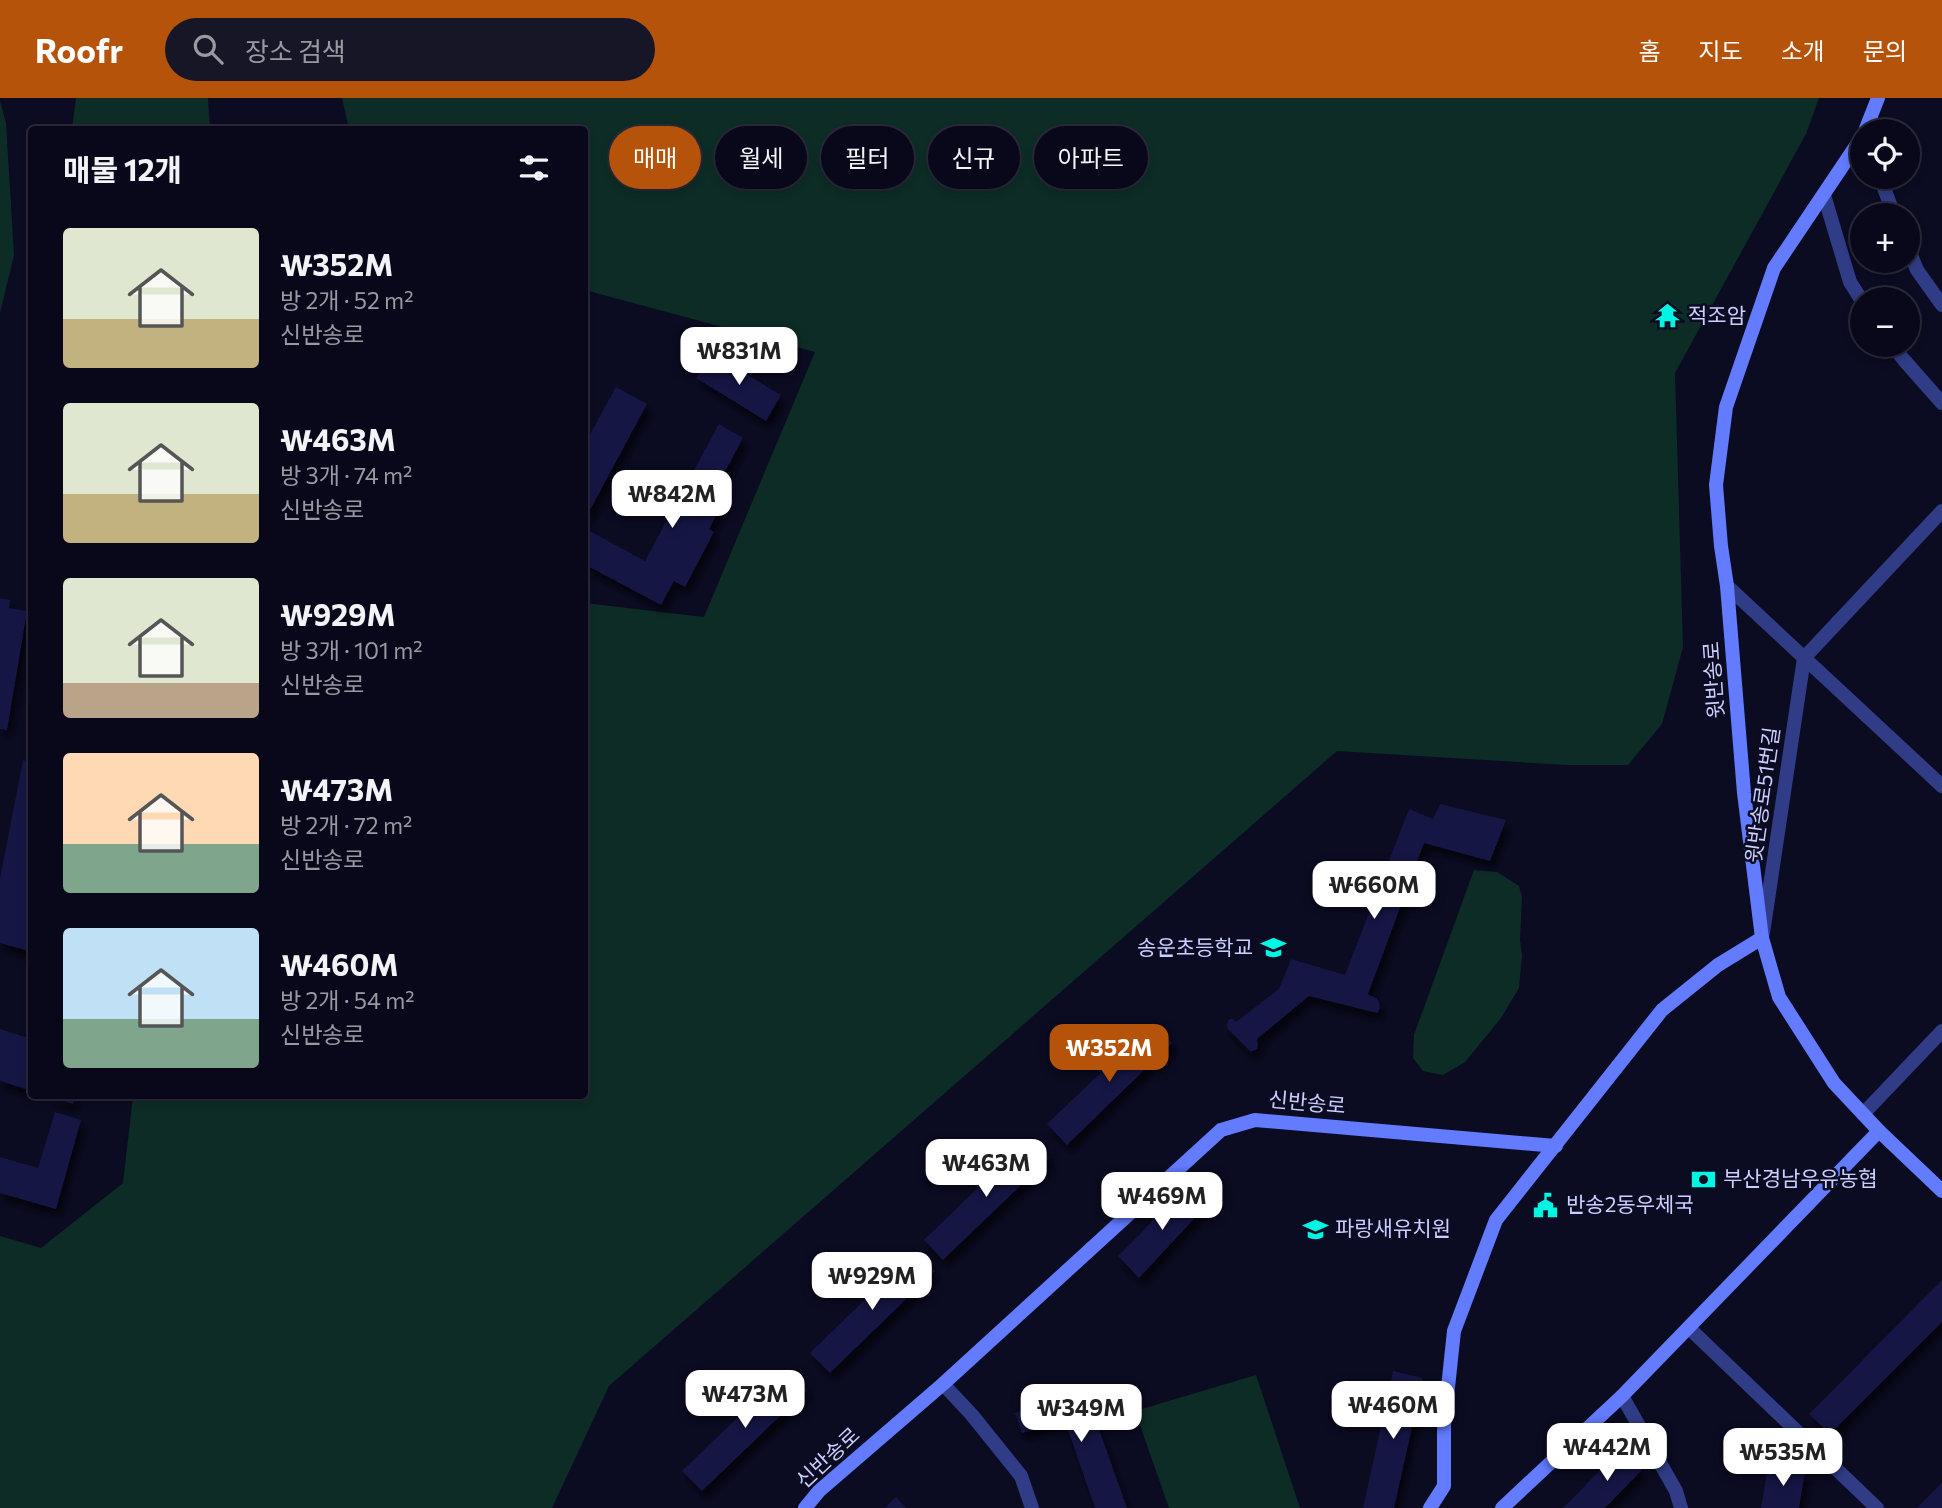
<!DOCTYPE html>
<html lang="ko">
<head>
<meta charset="utf-8">
<style>
  :root { --surface:#08081a; --page:#161627; --text:#f1f3f6; --muted:#989aa2; --line:#292939; --accent:#b45309 }
  body { margin:0; font-family:Commissioner,"Noto Sans KR",sans-serif; background:var(--page); color:var(--text); height:100vh; display:flex; flex-direction:column; font-size:26px; white-space:nowrap }
  * { box-sizing:border-box; margin:0 }
  p { font-size:23px; color:var(--muted) }
  .icon { flex:none; width:38px; height:38px; fill:none; stroke:currentColor; stroke-width:2; stroke-linecap:round; stroke-linejoin:round }
  .map { position:relative; flex:1; overflow:hidden }
  .side { position:absolute; left:28px; top:28px; width:560px; height:973px; display:flex; flex-direction:column; background:var(--surface); border-radius:7px; box-shadow:0 4px 10px #0003,0 0 0 2px var(--line) }
  .side>* { flex:none }
  .top-card { position:absolute; left:609px; top:28px; width:665px; height:63px; display:flex; gap:14px }
  .controls { position:absolute; left:1850px; top:21px; display:grid; gap:14px }
  .controls a { display:grid; place-items:center; width:70px; height:70px; border-radius:50%; background:var(--surface); box-shadow:0 4px 10px #0003,0 0 0 2px var(--line); font-size:35px }
  .price { position:absolute; translate:-50% -60px; padding:0 16px; border-radius:14px; background:#fff; color:#222; font-size:23px; line-height:46px; filter:drop-shadow(0 2px 4px #0008) }
  .price::after { content:''; position:absolute; left:50%; top:42px; width:21px; height:16px; margin-left:-10px; background:inherit; clip-path:polygon(0 0,100% 0,50% 100%) }
  .price.current { background:var(--accent); color:#fff }
  ul { padding:0; list-style:none }
  li { display:flex; align-items:center; gap:21px; height:175px; padding:0 35px }
  li span { display:grid; place-items:center; flex:none; width:196px; height:140px; border-radius:7px; color:#555 }
  li>.icon { margin-inline-start:auto }
  span .icon { width:84px; height:84px; fill:#fffc; stroke-width:1 }
  li b { font-size:30px }
  h2 { display:flex; justify-content:space-between; align-items:center; height:84px; padding:0 35px; font-size:30px }
  .tag { padding:0 24px; border-radius:32px; background:var(--surface); box-shadow:0 4px 10px #0003,0 0 0 2px var(--line); font-size:24px; line-height:63px }
  .tag.current { background:var(--accent); color:#fff }
  header { display:flex; align-items:center; gap:42px; box-sizing:border-box; height:98px; padding:0 35px; background:var(--accent); color:#fff }
  header strong { font-size:33px }
  nav { display:flex; gap:38px; margin-inline-start:auto; font-size:24px }
  .search { width:490px; height:63px; background:var(--page); display:flex; align-items:center; gap:18px; box-sizing:border-box; padding:0 24px; border-radius:38px; color:var(--muted); font-size:26px }
  .map>svg:first-child { display:block }
  .green { fill:#0d2c25 }
  .building { fill:#161545; filter:url(#shadow) }
  .lines { fill:none; stroke-linecap:round; stroke-linejoin:round }
  .street { stroke:#303d86; stroke-width:14 }
  .secondary { stroke:#627bff; stroke-width:14 }
  .labels { text-anchor:middle; stroke-width:5; stroke-linejoin:round; paint-order:stroke }
  .poi-label { font-size:21px; fill:#cbcfff; stroke:#0b0b22; text-anchor:start }
  .street-label { font-size:21px; fill:#cbcfff; stroke:#0b0b22 }
</style>
</head>
<body>
<header>
<strong>Roofr</strong>
<div class="search"><svg class="icon" aria-label="search" viewBox="0 0 24 24"><circle cx="10" cy="10" r="6"/><path d="M15 15l6 6"/></svg>장소 검색</div>
<nav><a>홈</a><a>지도</a><a>소개</a><a>문의</a></nav>
</header>
<div class="map">
<svg width="1942" height="1410" viewBox="0 0 1942 1410">
  <defs>
    <filter id="shadow"><feDropShadow dx="4.5" dy="8" stdDeviation="3.5" flood-color="#0009"/></filter>
  </defs>
  <rect width="100%" height="100%" fill="#0b0b22"/>
  <g class="green">
    <polygon points="76,0 208,0 210,31 72,31"/>
    <polygon points="342,0 1819,0 1806,36 1675,275 1683,549 1662,626 1628,667 1566,667 1337,653 609,1288 552,1410 0,1410 0,1138 41,1150 123,1085 133,998 584,998 585,505 704,519 815,254 585,192 584,32 349,31"/>
    <polygon points="0,3 6,25 14,157 0,215"/>
    <polygon points="1474,772 1497,774 1519,788 1522,799 1520,842 1522,858 1519,890 1501,920 1465,964 1443,977 1423,973 1413,960 1414,937"/>
    <polygon points="1256,1277 1300,1410 1169,1410 1135,1313"/>
  </g>
  <g class="building">
    <polygon points="711,255 781,297 766,323 696,280"/>
    <polygon points="616,289 647,306 584,423 584,347"/>
    <polygon points="719,326 743,340 714,394 725,401 709,431 714,434 685,489 674,483 661,507 584,466 584,430 645,463"/>
    <polygon points="0,500 10,502 9,510 27,513 7,632 0,631"/>
    <polygon points="23,662 32,664 32,854 0,845 0,780"/>
    <polygon points="1440,706 1506,722 1490,763 1424,745 1368,896 1376,900 1379,904 1380,910 1377,915 1309,898 1257,941 1258,947 1257,951 1251,954 1229,932 1226,927 1229,922 1232,920 1236,924 1279,891 1291,861 1345,877 1409,711 1433,721"/>
    <polygon points="1153,925 1172,945 1067,1047 1047,1026"/>
    <polygon points="0,931 32,941 32,993 0,983"/>
    <polygon points="47,998 76,998 73,1006"/>
    <polygon points="55,1014 81,1022 56,1111 0,1095 0,1059 38,1070"/>
    <polygon points="1029,1040 1049,1060 943,1162 924,1142"/>
    <polygon points="1187,1088 1206,1108 1139,1180 1118,1158"/>
    <polygon points="915,1153 935,1173 830,1275 810,1255"/>
    <polygon points="1942,1182 1942,1224 1830,1336 1809,1316"/>
    <polygon points="788,1271 807,1292 702,1393 682,1373"/>
    <polygon points="1393,1273 1423,1280 1394,1410 1363,1410"/>
    <polygon points="1084,1289 1127,1410 1095,1410 1064,1320 1022,1335 1015,1315 1052,1301 1057,1315 1065,1312 1060,1298"/>
    <polygon points="1621,1351 1642,1372 1605,1410 1563,1410"/>
    <polygon points="1768,1368 1805,1374 1799,1410 1761,1410"/>
    <polygon points="1942,1385 1942,1410 1917,1410"/>
    <polygon points="896,1399 906,1410 885,1410"/>
  </g>
  <g class="lines">
    <g class="street">
      <polyline points="1880,79 1894,117"/>
      <polyline points="1824,97 1850,184 1862,203"/>
      <polyline points="1908,150 1917,172 1942,207"/>
      <polyline points="1892,247 1904,262 1942,305"/>
      <polyline points="1727,488 1942,688"/>
      <polyline points="1763,835 1804,560 1942,413"/>
      <polyline points="1863,1016 1942,933"/>
      <polyline points="1689,1230 1877,1410"/>
      <polyline points="943,1286 972,1317 1021,1378 1032,1410"/>
      <polyline points="1622,1298 1676,1393 1681,1410"/>
    </g>
    <g class="secondary">
      <polyline points="1865,33 1878,0"/>
      <polyline points="1862,39 1774,170 1726,309 1716,387 1721,448 1727,488 1744,695 1762,840 1779,899 1834,985 1879,1033 1942,1093"/>
      <polyline points="805,1410 819,1393 943,1286 1221,1032 1255,1022 1556,1048"/>
      <polyline points="1430,1410 1444,1388 1444,1327 1454,1233 1496,1122 1662,912 1718,867 1762,840"/>
      <polyline points="1502,1410 1622,1298 1879,1033"/>
    </g>
  </g>
  <defs>
    <symbol id="temple-bare" viewBox="-9 -9 18 18"><path d="M0-6L5-2H3V0L6.5 2.5H4V6H1.5V3h-3V6H-4V2.5H-6.5L-3 0V-2H-5Z" fill="#00f6e2" stroke="#0b0b22" stroke-width="2.5" paint-order="stroke"/></symbol>
    <symbol id="school-bare" viewBox="-9 -9 18 18"><path d="M0-5L7-2L0 1L-7-2ZM-4 1L0 2.5L4 1V4Q0 6-4 4Z" fill="#00f6e2" stroke="#0b0b22" stroke-width="2.5" paint-order="stroke"/></symbol>
    <symbol id="bank-bare" viewBox="-9 -9 18 18"><path d="M-6-4H6V4H-6ZM0-2.3a2.3 2.3 0 1 0 0 4.6a2.3 2.3 0 1 0 0-4.6Z" fill="#00f6e2" stroke="#0b0b22" stroke-width="2.5" paint-order="stroke"/></symbol>
    <symbol id="civic-bare" viewBox="-9 -9 18 18"><path d="M-.6-6.5H3V-4.5H.6V-3L4-1V1h2V6H-6V1h2V-1L-.6-3ZM-1.2 2.5V6h2.4V2.5Z" fill="#00f6e2" stroke="#0b0b22" stroke-width="2.5" paint-order="stroke"/></symbol>
  </defs>
  <g fill-rule="evenodd">
    <use href="#temple-bare" x="1650" y="200" width="35" height="35"/>
    <use href="#school-bare" x="1256" y="832" width="35" height="35"/>
    <use href="#bank-bare" x="1686" y="1064" width="35" height="35"/>
    <use href="#civic-bare" x="1528" y="1090" width="35" height="35"/>
    <use href="#school-bare" x="1298" y="1114" width="35" height="35"/>
  </g>
  <g class="labels">
    <g class="poi-label">
      <text x="1688" y="225">적조암</text>
      <text x="1253" y="857" text-anchor="end">송운초등학교</text>
      <text x="1723" y="1088">부산경남우유농협</text>
      <text x="1566" y="1114">반송2동우체국</text>
      <text x="1335" y="1138">파랑새유치원</text>
    </g>
    <g class="street-label">
      <text transform="translate(1714 582) rotate(-94)" y="7">윗반송로</text>
      <text transform="translate(1763 697) rotate(-82)" y="7">윗반송로51번길</text>
      <text transform="translate(1307 1005) rotate(5)" y="7">신반송로</text>
      <text transform="translate(828 1360) rotate(-43)" y="7">신반송로</text>
    </g>
  </g>
</svg>
<div class="controls">
<a><svg class="icon" aria-label="locate" viewBox="0 0 24 24"><circle cx="12" cy="12" r="6"/><path d="M12 2v4M12 18v4M2 12h4M18 12h4"/></svg></a>
<a>+</a>
<a>−</a>
</div>
<b class="price" style="left:739px;top:289px">₩831M</b>
<b class="price" style="left:672px;top:432px">₩842M</b>
<b class="price" style="left:1374px;top:823px">₩660M</b>
<b class="price current" style="left:1109px;top:986px">₩352M</b>
<b class="price" style="left:986px;top:1101px">₩463M</b>
<b class="price" style="left:1162px;top:1134px">₩469M</b>
<b class="price" style="left:872px;top:1214px">₩929M</b>
<b class="price" style="left:745px;top:1332px">₩473M</b>
<b class="price" style="left:1393px;top:1343px">₩460M</b>
<b class="price" style="left:1081px;top:1346px">₩349M</b>
<b class="price" style="left:1607px;top:1385px">₩442M</b>
<b class="price" style="left:1783px;top:1390px">₩535M</b>
<div class="top-card">
<a class="tag current">매매</a>
<a class="tag">월세</a>
<a class="tag">필터</a>
<a class="tag">신규</a>
<a class="tag">아파트</a>
</div>
<section class="side">
<h2>매물 12개<svg class="icon" aria-label="filters" viewBox="0 0 24 24"><path d="M4 7h16M4 17h16"/><circle cx="9" cy="7" r="2"/><circle cx="15" cy="17" r="2"/></svg></h2>
<ul>
<li><span style="background:linear-gradient(#dfe7d0 65%,#c2b280 0)"><svg class="icon" aria-label="home" viewBox="0 0 24 24"><path d="M3 11l9-7 9 7M6 9v11h12V9"/></svg></span><div><b>₩352M</b><p>방 2개 · 52 m²</p><p>신반송로</p></div></li>
<li><span style="background:linear-gradient(#dfe7d0 65%,#c2b280 0)"><svg class="icon" aria-label="home" viewBox="0 0 24 24"><path d="M3 11l9-7 9 7M6 9v11h12V9"/></svg></span><div><b>₩463M</b><p>방 3개 · 74 m²</p><p>신반송로</p></div></li>
<li><span style="background:linear-gradient(#dfe7d0 75%,#b9a48a 0)"><svg class="icon" aria-label="home" viewBox="0 0 24 24"><path d="M3 11l9-7 9 7M6 9v11h12V9"/></svg></span><div><b>₩929M</b><p>방 3개 · 101 m²</p><p>신반송로</p></div></li>
<li><span style="background:linear-gradient(#ffd9b3 65%,#7fa58c 0)"><svg class="icon" aria-label="home" viewBox="0 0 24 24"><path d="M3 11l9-7 9 7M6 9v11h12V9"/></svg></span><div><b>₩473M</b><p>방 2개 · 72 m²</p><p>신반송로</p></div></li>
<li><span style="background:linear-gradient(#bfe0f5 65%,#7fa58c 0)"><svg class="icon" aria-label="home" viewBox="0 0 24 24"><path d="M3 11l9-7 9 7M6 9v11h12V9"/></svg></span><div><b>₩460M</b><p>방 2개 · 54 m²</p><p>신반송로</p></div></li>
</ul>
</section>
</div>
</body>
</html>
